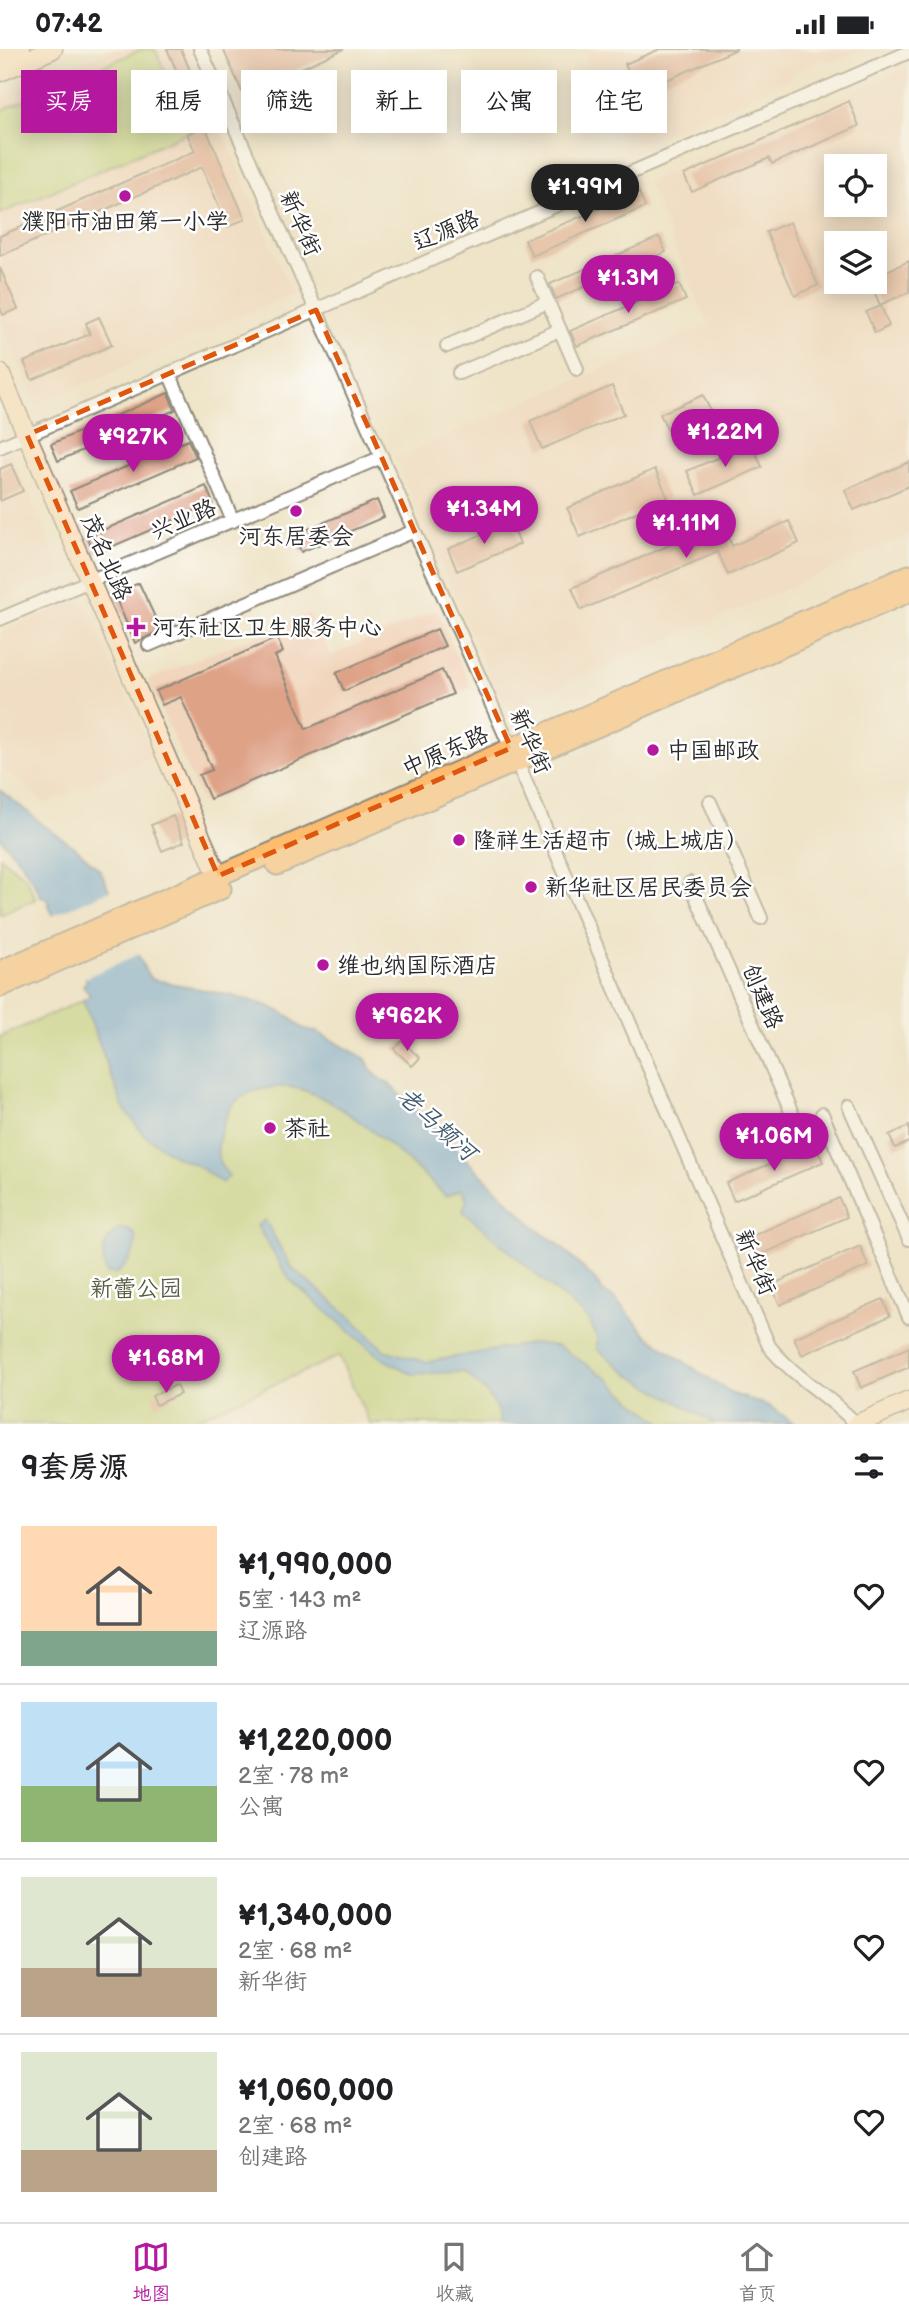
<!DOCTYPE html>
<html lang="zh">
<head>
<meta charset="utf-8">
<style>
  :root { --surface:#fff; --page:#f6f6f6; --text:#202124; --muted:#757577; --line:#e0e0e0; --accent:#b5179e }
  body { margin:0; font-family:"Balsamiq Sans","LXGW WenKai TC",sans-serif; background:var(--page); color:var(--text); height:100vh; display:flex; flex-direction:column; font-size:26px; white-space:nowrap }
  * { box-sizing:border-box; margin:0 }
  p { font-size:23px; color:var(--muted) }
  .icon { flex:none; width:38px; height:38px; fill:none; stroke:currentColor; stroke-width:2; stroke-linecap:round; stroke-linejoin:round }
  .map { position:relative; height:1375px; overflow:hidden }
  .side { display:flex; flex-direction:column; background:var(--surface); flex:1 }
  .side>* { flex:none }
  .top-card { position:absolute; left:21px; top:21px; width:868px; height:63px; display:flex; gap:14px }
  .buttons { position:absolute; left:824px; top:105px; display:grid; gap:14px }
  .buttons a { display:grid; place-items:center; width:63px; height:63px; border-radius:0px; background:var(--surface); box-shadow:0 4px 18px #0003; font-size:35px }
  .price { position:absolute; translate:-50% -60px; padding:0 16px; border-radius:24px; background:var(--accent); color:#fff; font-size:23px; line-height:46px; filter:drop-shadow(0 2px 4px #0008) }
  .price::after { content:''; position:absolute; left:50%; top:42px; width:21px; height:16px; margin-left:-10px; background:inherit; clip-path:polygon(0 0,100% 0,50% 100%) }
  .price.on { background:#222; color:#fff }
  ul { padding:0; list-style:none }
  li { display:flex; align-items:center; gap:21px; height:175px; padding:0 21px }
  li+li { border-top:2px solid var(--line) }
  li span { display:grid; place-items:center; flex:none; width:196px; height:140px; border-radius:0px; color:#555 }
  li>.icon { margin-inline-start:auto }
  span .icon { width:84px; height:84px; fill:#fffc; stroke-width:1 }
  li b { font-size:30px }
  h2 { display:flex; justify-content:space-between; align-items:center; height:84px; padding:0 21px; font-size:30px }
  .chip { padding:0 24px; border-radius:0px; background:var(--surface); box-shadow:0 4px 18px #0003; font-size:24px; line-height:63px }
  .chip.on { background:var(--accent); color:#fff }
  .status { display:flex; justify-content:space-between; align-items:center; height:49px; padding:0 35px; background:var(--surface); direction:ltr }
  .status svg { height:19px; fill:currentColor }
  .tabs { display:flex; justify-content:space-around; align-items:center; height:98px; border-top:2px solid var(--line); background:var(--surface); font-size:19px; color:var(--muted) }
  .tabs a { display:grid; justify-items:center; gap:4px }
  .tabs .on { color:var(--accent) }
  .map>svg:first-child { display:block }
  .built { fill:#f1d5bc; fill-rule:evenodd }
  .green { fill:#b9d175; stroke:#727e50; stroke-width:2 }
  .water { fill:#66a5d8; stroke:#486882; stroke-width:2 }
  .pier { fill:#efe4c8 }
  .building { fill:#dea287 }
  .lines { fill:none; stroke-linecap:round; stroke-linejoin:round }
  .street-casing { stroke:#8d887a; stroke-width:16 }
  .secondary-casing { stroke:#8d887a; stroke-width:21 }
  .primary-casing { stroke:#8d887a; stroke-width:23 }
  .street { stroke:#fff; stroke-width:12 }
  .secondary { stroke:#fee4c6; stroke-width:18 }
  .primary { stroke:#fdbc70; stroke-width:19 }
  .marked { fill:none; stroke:#df570e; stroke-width:5; stroke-dasharray:14 9; stroke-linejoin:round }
  .poi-dot { fill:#b5179e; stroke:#fff; stroke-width:2.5 }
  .labels { text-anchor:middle; stroke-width:5; stroke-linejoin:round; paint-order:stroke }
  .poi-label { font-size:23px; fill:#2b2b2b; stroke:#fff; text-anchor:start }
  .street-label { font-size:23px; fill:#2b2b2b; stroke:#fff }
  .park-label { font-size:23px; fill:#565d41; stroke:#fff }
  .water-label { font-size:24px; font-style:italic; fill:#435c70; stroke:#fff }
</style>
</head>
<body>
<div class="status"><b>07:42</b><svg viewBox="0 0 49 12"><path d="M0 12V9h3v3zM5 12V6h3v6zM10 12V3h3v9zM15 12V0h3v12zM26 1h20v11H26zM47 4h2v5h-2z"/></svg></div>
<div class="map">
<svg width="909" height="1375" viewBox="0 0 909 1375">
  <rect width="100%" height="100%" fill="#fff"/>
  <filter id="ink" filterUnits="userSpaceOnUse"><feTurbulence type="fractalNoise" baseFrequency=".0143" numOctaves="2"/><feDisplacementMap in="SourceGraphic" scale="14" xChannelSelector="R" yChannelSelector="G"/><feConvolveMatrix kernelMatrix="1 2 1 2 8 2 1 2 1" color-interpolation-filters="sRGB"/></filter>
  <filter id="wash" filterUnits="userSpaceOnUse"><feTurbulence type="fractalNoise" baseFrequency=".00686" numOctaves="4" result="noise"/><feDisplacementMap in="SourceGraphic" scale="28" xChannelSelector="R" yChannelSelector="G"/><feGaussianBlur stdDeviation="1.57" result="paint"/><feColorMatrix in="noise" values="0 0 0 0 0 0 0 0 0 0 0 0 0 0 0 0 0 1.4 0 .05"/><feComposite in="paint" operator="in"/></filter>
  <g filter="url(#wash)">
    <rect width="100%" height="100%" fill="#efe4c8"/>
    <g class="built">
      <polygon points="112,0 187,0 292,245 36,356 0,271 0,48"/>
      <polygon points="582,0 862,0 833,13 824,10 794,23 789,31 626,101"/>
      <path d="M909,18V486L520,655L500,651L395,409L708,275L647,133ZM836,117H875V156H836ZM836,194H875V233H836Z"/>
      <polygon points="11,402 62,524 0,550 0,406"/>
      <polygon points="82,549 153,708 46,755 0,717 0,583"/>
      <polygon points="437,561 471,638 203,755 148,631 309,564 331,607"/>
    </g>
    <g class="green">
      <polygon points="142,0 155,0 191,82 0,165 0,62"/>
      <polygon points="0,808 25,828 36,850 0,866"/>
      <path d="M83,951L123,1058L173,1106L198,1117L222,1134L229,1127C226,1123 221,1118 219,1114C214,1102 221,1079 226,1067C232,1051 247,1042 263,1040C274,1037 289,1037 300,1040C347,1053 410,1114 446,1147L461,1139L467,1149L590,1272L597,1289V1300L633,1327L716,1375H370L339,1307L184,1375H0V988Z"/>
    </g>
    <g class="water">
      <path d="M0,741L50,781L75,798L100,821L145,921L151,930L234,947L269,957L289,967L302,979L317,983L366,1010L371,1021L382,1032L388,1034L540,1183L557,1194L595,1231L603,1242L614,1249L649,1288L715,1334L736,1346L769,1357L795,1375H716L632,1327L597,1300V1289L590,1272L463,1162L467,1149L461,1140L447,1147C410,1114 347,1053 300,1040C289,1037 274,1037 263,1040C247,1043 232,1051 226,1067C221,1079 214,1102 220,1114C222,1119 226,1123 229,1127L222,1134L198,1117L173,1106L143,1085L123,1058L83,951L90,947L83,936L87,932L48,856L50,855L46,849H42C31,826 18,808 0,789Z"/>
      <path d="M265,1171L291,1218L353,1270L384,1301L426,1313L534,1294L558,1297L607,1329L634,1353L664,1375H500C498,1351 481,1338 464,1323L412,1325L381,1309L290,1231L257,1177Z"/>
      <path d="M118,1180C151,1178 131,1216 115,1225L106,1224C100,1205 103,1192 118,1180Z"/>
    </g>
    <polygon class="pier" points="113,840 141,904 82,930 50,868"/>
    <g id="blocks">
      <g class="building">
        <polygon points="167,0 181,0 202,50 191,55"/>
        <polygon points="223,0 344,0 243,45"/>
        <polygon points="660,0 737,0 653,37 657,47 641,53 625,15"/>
        <polygon points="849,52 859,77 772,115 769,109 692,143 684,126"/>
        <polygon points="205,77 245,170 228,178 202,118 0,207 0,187 195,102 187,85"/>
        <polygon points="639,143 645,158 532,207 525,191"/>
        <polygon points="790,173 818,236 795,247 766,183"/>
        <polygon points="659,188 666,203 556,250 550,235"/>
        <polygon points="909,212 909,243 880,256 870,233 875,233 875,227"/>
        <polygon points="0,219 18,260 3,266 0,258"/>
        <polygon points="679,235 686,251 577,297 570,282"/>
        <polygon points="881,257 889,277 875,284 866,263"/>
        <polygon points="99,268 112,296 32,331 24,313 90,285 86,274"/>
        <polygon points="612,337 624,365 542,400 530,372"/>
        <polygon points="168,344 175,361 58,412 51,395"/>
        <polygon points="703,346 711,363 668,382 660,365"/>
        <polygon points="188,391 196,408 78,459 70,442"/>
        <polygon points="752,394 762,418 698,446 687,422"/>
        <polygon points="909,413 909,437 854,461 845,441"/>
        <polygon points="11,415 23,442 0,452 0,420"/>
        <polygon points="655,420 668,449 580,488 567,459"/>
        <polygon points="206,437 213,454 95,505 87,488"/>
        <polygon points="377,451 384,468 301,503 294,486"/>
        <polygon points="789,472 799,494 728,526 718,503 581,561 572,539 722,473 732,497"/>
        <polygon points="511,473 520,495 457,522 448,500"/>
        <polygon points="139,534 161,581 135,594 114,545"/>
        <polygon points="437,580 445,597 344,642 336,624"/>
        <polygon points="277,589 283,603 275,607 306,680 442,621 453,645 210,750 199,726 212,721 181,648 162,656 156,642"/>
        <polygon points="173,767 184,793 162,802 151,776"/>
        <polygon points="402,992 420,1009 412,1017 394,1000"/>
        <polygon points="909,1077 909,1093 895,1099 889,1086"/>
        <polygon points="815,1095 823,1113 734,1152 726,1134"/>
        <polygon points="839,1149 847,1168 758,1207 750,1188"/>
        <polygon points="860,1197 868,1217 780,1256 771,1236"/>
        <polygon points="883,1250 890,1267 802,1306 794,1289"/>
        <polygon points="909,1298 909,1318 861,1339 854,1322"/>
        <polygon points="176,1336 180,1345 156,1356 152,1347"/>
      </g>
    </g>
  </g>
  <g filter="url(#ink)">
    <use href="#blocks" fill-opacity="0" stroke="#8d887a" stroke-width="2"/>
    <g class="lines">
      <defs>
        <g id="street">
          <path d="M200,0L511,699L769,1297C793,1328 829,1346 856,1375"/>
          <polyline points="537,228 577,320"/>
          <polyline points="447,297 548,253"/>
          <polyline points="169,324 233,472"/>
          <polyline points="459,324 560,281"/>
          <polyline points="0,398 909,3"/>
          <polyline points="0,570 382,408"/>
          <polyline points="149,596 414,482"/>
          <polyline points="710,753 761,869"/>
          <polyline points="690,834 797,1076"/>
          <polyline points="849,1057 909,1190"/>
          <polyline points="822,1065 909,1268"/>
        </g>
        <g id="secondary">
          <polyline points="0,9 21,0"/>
          <polyline points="0,23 53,0"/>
          <polyline points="0,324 218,827"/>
          <polyline points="857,1375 909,1352"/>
        </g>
        <g id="primary">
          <polyline points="277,816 909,543"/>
          <polyline points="0,922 909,526"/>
          <polyline points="0,938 221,840"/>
        </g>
      </defs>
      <use href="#street" class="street-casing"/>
      <use href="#secondary" class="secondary-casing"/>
      <use href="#primary" class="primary-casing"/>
      <use href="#street" class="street"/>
      <use href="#secondary" class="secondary"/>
      <use href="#primary" class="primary"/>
    </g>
  </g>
  <path d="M0 0H909V1375H0ZM316,261L511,699L218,827L27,386Z" fill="#efe4c8" fill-opacity=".55" fill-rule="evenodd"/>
  <path class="marked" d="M316,261L511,699L218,827L27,386Z"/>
  <g class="poi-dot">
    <circle cx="125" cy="147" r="7"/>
    <circle cx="296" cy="462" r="7"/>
    <path d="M132.5 567.5h7v7h7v7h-7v7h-7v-7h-7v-7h7z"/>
    <circle cx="653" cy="701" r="7"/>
    <circle cx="459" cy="791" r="7"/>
    <circle cx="531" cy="838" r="7"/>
    <circle cx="323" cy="916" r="7"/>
    <circle cx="270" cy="1079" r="7"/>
  </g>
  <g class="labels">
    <g class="poi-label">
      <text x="125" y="180" text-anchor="middle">濮阳市油田第一小学</text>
      <text x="296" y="495" text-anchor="middle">河东居委会</text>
      <text x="152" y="586">河东社区卫生服务中心</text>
      <text x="667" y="709">中国邮政</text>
      <text x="473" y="799">隆祥生活超市（城上城店）</text>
      <text x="545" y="846">新华社区居民委员会</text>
      <text x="337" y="924">维也纳国际酒店</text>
      <text x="284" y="1087">茶社</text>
    </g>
    <g class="street-label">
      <text transform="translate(301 174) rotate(66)" y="8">新华街</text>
      <text transform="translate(446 181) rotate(-23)" y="8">辽源路</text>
      <text transform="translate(183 470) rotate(-23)" y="8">兴业路</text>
      <text transform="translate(107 508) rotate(66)" y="8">茂名北路</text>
      <text transform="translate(531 692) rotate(66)" y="8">新华街</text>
      <text transform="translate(445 702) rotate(-24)" y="8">中原东路</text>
      <text transform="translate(763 947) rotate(66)" y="8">创建路</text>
      <text transform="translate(756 1213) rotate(67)" y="8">新华街</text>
    </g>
    <g class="park-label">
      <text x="136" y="1247">新蕾公园</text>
    </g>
    <g class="water-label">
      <text transform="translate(437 1075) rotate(42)" y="8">老马颊河</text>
    </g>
  </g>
</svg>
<div class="buttons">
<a><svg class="icon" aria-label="locate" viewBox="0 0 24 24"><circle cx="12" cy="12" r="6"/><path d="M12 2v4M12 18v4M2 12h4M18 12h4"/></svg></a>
<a><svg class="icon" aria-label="layers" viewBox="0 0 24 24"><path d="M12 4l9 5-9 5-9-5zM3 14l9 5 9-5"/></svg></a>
</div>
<b class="price on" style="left:585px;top:175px">¥1.99M</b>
<b class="price" style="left:628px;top:266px">¥1.3M</b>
<b class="price" style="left:725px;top:420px">¥1.22M</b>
<b class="price" style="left:133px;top:425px">¥927K</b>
<b class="price" style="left:484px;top:497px">¥1.34M</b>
<b class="price" style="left:686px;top:511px">¥1.11M</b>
<b class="price" style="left:407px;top:1004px">¥962K</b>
<b class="price" style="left:774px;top:1124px">¥1.06M</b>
<b class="price" style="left:166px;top:1346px">¥1.68M</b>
<div class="top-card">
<a class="chip on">买房</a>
<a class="chip">租房</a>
<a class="chip">筛选</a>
<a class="chip">新上</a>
<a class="chip">公寓</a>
<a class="chip">住宅</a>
</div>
</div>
<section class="side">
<h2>9套房源<svg class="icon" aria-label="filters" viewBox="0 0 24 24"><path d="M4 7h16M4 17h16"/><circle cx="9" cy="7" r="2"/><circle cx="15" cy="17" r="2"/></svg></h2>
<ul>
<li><span style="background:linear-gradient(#ffd9b3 75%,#7fa58c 0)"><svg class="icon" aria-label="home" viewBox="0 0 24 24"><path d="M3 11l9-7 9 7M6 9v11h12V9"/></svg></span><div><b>¥1,990,000</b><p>5室 · 143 m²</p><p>辽源路</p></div><svg class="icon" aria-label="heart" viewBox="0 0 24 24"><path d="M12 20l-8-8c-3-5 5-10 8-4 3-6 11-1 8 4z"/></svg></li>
<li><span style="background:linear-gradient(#bfe0f5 60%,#8fb573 0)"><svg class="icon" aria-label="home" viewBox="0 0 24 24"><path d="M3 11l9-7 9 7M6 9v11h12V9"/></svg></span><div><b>¥1,220,000</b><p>2室 · 78 m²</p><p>公寓</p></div><svg class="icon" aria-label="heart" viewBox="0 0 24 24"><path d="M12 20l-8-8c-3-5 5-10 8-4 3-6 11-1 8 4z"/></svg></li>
<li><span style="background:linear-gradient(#dfe7d0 65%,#b9a48a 0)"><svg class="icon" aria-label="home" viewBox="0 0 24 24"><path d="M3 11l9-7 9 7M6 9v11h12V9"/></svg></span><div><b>¥1,340,000</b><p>2室 · 68 m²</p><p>新华街</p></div><svg class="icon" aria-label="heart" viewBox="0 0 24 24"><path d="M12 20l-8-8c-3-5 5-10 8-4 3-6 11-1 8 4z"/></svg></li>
<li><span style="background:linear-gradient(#dfe7d0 70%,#b9a48a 0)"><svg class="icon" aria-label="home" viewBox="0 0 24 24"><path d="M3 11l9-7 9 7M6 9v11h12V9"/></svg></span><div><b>¥1,060,000</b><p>2室 · 68 m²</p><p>创建路</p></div><svg class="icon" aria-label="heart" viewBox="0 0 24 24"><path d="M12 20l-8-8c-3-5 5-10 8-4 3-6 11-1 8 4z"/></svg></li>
</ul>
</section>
<nav class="tabs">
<a class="on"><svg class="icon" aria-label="map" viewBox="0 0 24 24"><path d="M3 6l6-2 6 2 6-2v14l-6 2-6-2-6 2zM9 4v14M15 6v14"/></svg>地图</a>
<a><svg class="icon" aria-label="saved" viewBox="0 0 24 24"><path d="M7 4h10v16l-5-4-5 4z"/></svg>收藏</a>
<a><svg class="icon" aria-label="home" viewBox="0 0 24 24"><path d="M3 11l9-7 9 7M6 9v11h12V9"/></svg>首页</a>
</nav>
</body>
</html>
